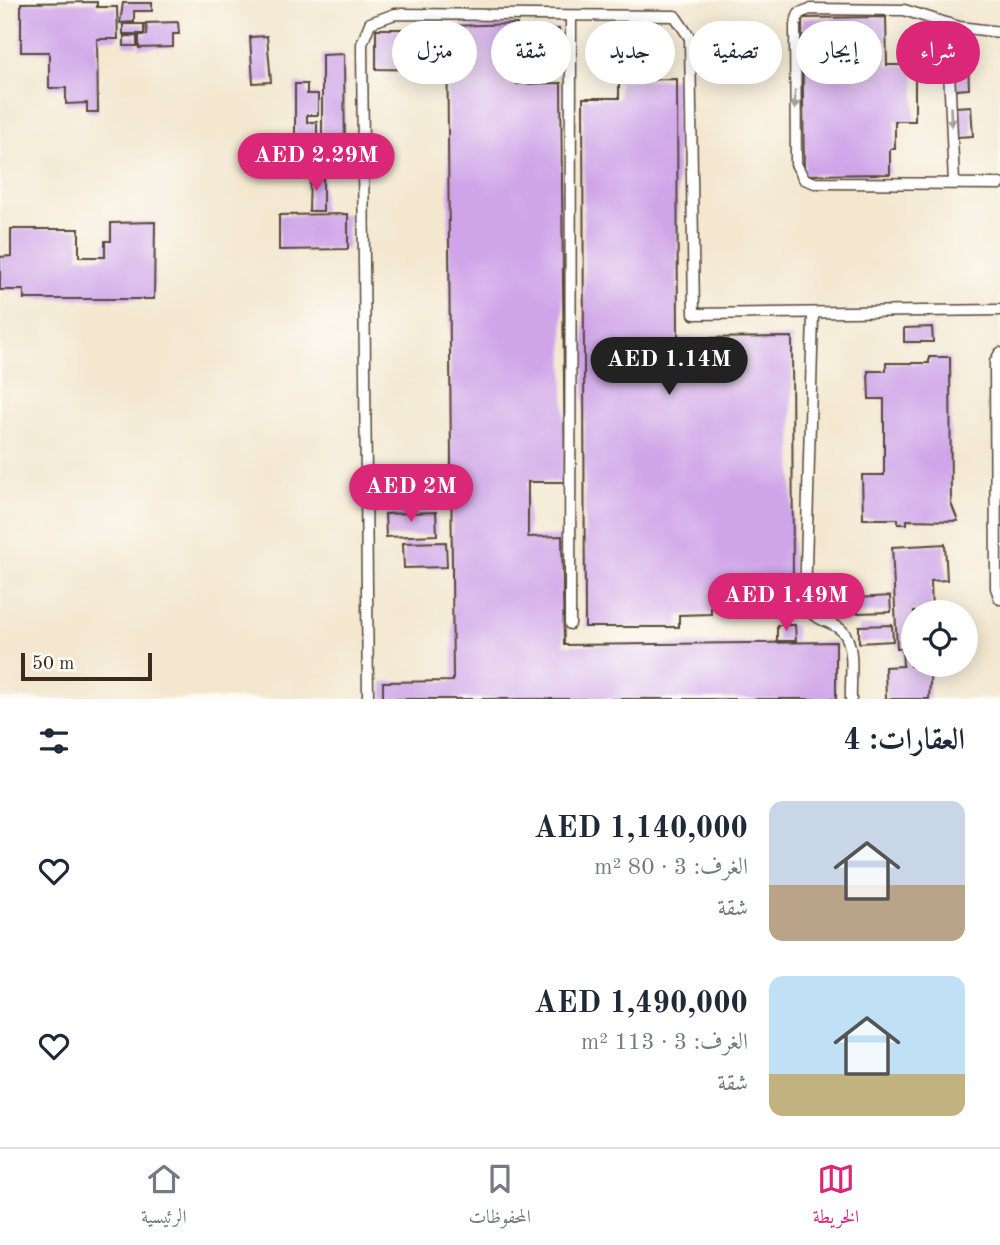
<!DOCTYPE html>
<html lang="ar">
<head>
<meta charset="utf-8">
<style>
  :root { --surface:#fff; --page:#f2f2f3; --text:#1f2937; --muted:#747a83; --line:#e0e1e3; --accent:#db2777 }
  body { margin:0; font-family:"Old Standard TT",Amiri,serif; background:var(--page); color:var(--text); direction:rtl; height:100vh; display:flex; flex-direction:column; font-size:26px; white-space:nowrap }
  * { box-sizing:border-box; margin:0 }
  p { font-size:23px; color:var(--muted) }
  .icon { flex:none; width:38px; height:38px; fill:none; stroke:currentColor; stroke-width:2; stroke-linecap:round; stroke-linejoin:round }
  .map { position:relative; height:699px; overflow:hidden; direction:ltr }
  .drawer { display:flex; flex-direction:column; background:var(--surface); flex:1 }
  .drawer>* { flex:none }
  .guide { position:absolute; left:21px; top:21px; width:959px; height:63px; direction:rtl; display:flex; gap:14px }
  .tools { position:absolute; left:901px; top:600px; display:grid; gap:14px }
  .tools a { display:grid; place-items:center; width:77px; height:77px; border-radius:50%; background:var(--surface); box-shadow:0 4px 18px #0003; font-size:35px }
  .scale { position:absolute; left:21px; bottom:18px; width:131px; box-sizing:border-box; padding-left:7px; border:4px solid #3b2a1e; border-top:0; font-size:19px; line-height:24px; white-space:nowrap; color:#3b2a1e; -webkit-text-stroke:5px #fdfcf7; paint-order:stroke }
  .price { position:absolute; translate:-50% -60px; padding:0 16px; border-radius:24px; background:var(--accent); color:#fff; font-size:23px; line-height:46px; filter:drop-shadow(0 2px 4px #0008) }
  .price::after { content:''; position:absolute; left:50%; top:42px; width:21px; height:16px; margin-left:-10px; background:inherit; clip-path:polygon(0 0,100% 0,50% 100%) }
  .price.active { background:#222; color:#fff }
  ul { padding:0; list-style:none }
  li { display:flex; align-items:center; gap:21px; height:175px; padding:0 35px }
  li span { display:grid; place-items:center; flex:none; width:196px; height:140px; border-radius:14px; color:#555 }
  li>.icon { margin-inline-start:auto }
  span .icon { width:84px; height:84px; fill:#fffc; stroke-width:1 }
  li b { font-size:30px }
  h2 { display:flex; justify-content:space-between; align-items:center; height:84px; padding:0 35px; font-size:30px }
  .pill { padding:0 24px; border-radius:32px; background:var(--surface); box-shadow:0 4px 18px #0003; font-size:24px; line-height:63px }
  .pill.active { background:var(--accent); color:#fff }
  .tab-bar { display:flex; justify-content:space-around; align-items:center; height:98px; border-top:2px solid var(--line); background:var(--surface); font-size:19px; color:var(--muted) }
  .tab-bar a { display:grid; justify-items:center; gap:4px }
  .tab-bar .active { color:var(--accent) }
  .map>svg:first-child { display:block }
  .building { fill:#cfa4e8 }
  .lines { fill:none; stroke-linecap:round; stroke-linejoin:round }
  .service-casing { stroke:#574639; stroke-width:13 }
  .service { stroke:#fff; stroke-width:10 }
  .oneway { fill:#a79f9a }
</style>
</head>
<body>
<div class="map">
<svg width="1000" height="699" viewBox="0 0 1000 699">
  <rect width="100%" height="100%" fill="#fdfcf7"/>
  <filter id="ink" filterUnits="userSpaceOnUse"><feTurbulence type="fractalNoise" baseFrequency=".0143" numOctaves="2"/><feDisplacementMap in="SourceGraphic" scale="14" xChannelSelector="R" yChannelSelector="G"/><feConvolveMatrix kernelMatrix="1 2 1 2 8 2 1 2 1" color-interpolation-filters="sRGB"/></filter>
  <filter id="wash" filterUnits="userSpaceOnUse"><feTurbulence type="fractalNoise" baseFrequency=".00686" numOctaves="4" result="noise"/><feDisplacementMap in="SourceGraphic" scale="28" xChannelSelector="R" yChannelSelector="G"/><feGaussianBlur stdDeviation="1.57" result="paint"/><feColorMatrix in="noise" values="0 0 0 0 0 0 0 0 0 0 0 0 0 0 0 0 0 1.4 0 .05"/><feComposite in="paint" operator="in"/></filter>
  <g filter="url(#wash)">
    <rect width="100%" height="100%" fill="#f3e7cf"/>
    <g id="blocks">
      <g class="building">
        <polygon points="97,2 97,7 117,7 118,39 97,39 98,112 87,112 87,103 66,104 66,88 49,88 49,52 21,52 21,3"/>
        <polygon points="123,3 152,3 152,11 134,11 134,22 120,23"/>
        <polygon points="886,17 887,65 915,65 915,121 895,121 895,149 890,149 890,174 804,175 802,18"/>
        <polygon points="178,22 179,34 173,34 173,47 139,48 139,35 147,35 146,23"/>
        <rect x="123" y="24" width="21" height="10"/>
        <polygon points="517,24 517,84 561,83 565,482 528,482 528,537 562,536 564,645 836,642 836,699 383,699 383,682 453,681 447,26"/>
        <polygon points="376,29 442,29 441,70 376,69"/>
        <polygon points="559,29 560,71 526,71 526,30"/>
        <rect x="124" y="36" width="13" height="10"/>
        <polygon points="267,36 271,82 253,83 250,37"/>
        <polygon points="344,54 345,161 322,161 322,55"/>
        <polygon points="954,60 968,60 969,89 955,90"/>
        <polygon points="677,79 678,338 792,337 793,589 711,590 711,614 679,615 679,627 585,627 583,98 619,98 619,80"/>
        <polygon points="295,84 307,84 307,94 318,94 318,115 307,115 307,122 317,122 317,150 295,150"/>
        <polygon points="971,106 973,136 957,137 955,107"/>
        <polygon points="310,174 323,174 323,211 309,211"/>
        <polygon points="348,214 348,249 279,250 279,215"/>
        <polygon points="155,222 154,299 24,299 24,290 0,290 0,257 11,256 11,229 79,229 79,257 105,257 105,241 111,241 111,223"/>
        <polygon points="932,327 933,342 904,342 904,328"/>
        <polygon points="929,357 950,357 951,503 958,521 907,520 907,524 898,524 898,519 863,519 862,475 884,475 884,399 869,399 868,371 886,371 886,363 929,363"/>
        <polygon points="436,512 437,535 386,537 385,514"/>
        <polygon points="446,542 447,567 404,568 403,543"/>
        <polygon points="945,544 947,580 931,581 932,612 914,612 914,648 909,648 910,666 931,665 929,699 886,699 885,667 903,666 902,648 897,648 892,547"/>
        <polygon points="890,596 891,612 857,613 857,598"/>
        <polygon points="777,625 795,625 796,641 777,641"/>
        <polygon points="892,625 893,641 859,643 859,626"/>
      </g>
    </g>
  </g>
  <g filter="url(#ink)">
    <use href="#blocks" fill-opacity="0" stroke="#574639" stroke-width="2"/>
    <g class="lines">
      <defs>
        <g id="service">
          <polyline points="947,24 954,183"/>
          <polyline points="1000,32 959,27 904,10 810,9 799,13 795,25 796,164 804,179 815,183 1000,184"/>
          <path d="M813,315L805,601C809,623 837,619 846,636C855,652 850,682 851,699"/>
          <polyline points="1000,353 995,362 996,588 1000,599"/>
          <polyline points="570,624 571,16"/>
          <polyline points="368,699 362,44 370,23 395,14 675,16 690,38 694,314 1000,310"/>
        </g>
      </defs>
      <use href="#service" class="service-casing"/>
      <use href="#service" class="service"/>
    </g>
    <defs><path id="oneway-solid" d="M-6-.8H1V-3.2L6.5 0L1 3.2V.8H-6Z" transform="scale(1.75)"/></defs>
    <g class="oneway">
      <use href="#oneway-solid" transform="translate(795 100) rotate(90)"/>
      <use href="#oneway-solid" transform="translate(951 117) rotate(87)"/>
    </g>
  </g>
</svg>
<div class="tools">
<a><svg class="icon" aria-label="locate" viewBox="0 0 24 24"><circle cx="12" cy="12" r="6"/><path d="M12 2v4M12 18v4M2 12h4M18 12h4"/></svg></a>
</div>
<div class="scale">50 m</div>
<b class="price" style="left:316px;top:193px">AED 2.29M</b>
<b class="price active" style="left:669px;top:397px">AED 1.14M</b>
<b class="price" style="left:411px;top:524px">AED 2M</b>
<b class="price" style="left:786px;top:633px">AED 1.49M</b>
<div class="guide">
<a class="pill active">شراء</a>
<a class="pill">إيجار</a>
<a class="pill">تصفية</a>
<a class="pill">جديد</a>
<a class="pill">شقة</a>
<a class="pill">منزل</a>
</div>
</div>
<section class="drawer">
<h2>العقارات: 4<svg class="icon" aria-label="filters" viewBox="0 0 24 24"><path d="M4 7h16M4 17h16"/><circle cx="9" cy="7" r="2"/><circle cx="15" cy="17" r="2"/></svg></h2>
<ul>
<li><span style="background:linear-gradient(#c9d6e8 60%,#b9a48a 0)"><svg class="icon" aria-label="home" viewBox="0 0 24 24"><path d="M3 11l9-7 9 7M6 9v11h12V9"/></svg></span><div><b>AED 1,140,000</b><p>الغرف: 3 · 80 m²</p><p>شقة</p></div><svg class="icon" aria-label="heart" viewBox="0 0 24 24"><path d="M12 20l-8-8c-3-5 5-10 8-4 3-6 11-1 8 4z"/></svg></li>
<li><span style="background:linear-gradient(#bfe0f5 70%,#c2b280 0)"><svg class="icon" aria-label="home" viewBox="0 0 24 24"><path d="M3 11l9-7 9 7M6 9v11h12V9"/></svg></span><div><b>AED 1,490,000</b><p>الغرف: 3 · 113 m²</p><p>شقة</p></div><svg class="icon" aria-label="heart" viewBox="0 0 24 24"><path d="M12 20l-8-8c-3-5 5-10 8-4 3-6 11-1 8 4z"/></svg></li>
</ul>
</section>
<nav class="tab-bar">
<a class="active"><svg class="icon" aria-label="map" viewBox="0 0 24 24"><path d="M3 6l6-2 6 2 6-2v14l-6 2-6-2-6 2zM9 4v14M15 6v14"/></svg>الخريطة</a>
<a><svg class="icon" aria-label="saved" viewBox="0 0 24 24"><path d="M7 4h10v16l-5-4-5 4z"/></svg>المحفوظات</a>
<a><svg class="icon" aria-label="home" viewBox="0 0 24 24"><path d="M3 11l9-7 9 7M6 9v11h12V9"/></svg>الرئيسية</a>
</nav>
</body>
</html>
